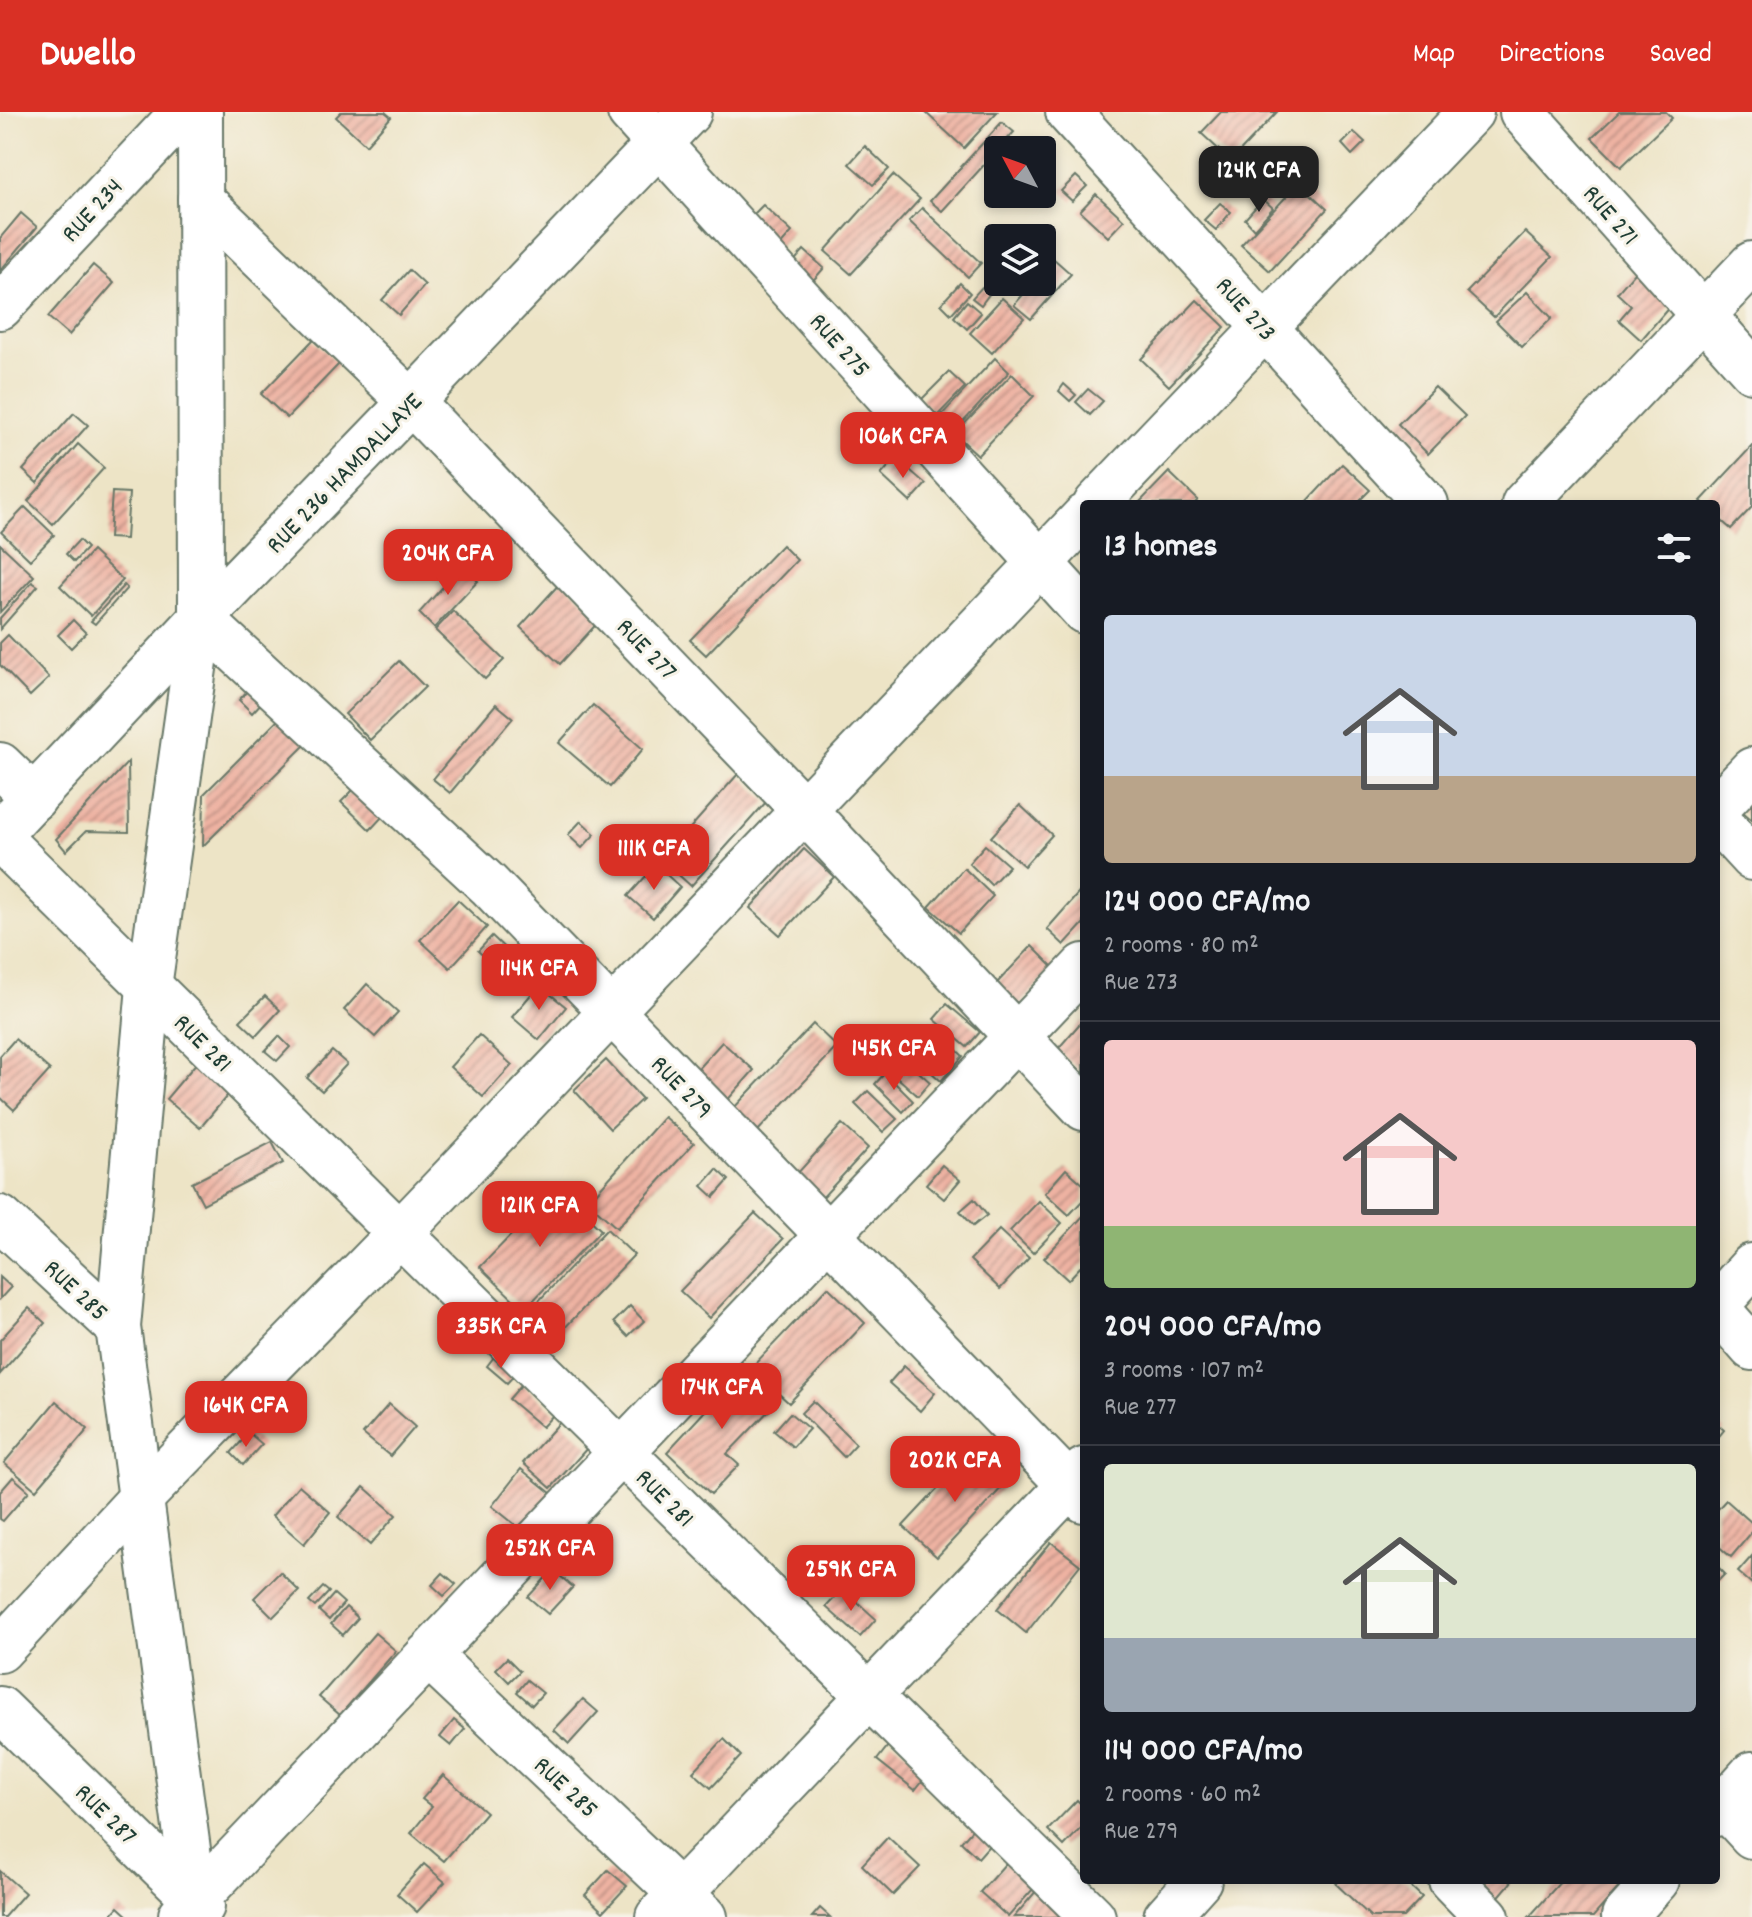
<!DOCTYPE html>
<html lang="en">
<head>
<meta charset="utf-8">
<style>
  :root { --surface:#171b24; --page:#20242c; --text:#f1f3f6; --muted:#9ea1a6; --line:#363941; --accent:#d93025 }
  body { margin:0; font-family:Dekko,sans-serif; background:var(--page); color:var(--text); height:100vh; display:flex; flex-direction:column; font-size:30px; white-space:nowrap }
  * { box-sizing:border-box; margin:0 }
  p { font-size:26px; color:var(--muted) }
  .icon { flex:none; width:44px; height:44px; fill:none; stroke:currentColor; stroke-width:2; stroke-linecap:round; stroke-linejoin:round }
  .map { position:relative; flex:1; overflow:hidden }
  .sheet { position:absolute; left:1080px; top:388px; width:640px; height:1384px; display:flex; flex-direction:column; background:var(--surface); border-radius:8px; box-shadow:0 4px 12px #0003 }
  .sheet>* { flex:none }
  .needle { width:52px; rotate:311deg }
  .tools { position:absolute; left:984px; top:24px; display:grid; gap:16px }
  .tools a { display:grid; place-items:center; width:72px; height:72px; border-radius:8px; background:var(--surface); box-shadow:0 4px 12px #0003; font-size:40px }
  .price { position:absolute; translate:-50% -68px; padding:0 18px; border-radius:16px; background:var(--accent); color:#fff; font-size:26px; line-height:52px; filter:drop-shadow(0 2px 4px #0008) }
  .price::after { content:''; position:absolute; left:50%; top:48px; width:24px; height:18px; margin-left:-12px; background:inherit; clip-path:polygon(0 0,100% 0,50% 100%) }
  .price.on { background:#222; color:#fff }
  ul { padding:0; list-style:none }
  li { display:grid; align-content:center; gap:16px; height:424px; padding:0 24px }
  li+li { border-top:2px solid var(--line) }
  li span { display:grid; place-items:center; height:248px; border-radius:8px; color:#555 }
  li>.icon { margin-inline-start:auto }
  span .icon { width:144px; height:144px; fill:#fffc; stroke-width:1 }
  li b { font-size:34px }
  h2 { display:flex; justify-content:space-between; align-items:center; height:96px; padding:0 24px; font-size:34px }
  header { display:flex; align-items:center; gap:48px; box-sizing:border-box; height:112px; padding:0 40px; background:var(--accent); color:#fff }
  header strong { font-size:38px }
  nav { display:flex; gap:44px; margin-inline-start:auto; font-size:28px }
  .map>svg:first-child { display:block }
  .building { fill:url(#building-hatch) }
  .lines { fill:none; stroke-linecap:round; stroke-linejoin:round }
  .minor-casing { stroke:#677767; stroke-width:48 }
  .minor { stroke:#fff; stroke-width:44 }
  .labels { text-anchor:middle; stroke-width:6; stroke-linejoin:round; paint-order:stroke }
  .street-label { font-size:26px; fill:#1f3d34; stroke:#f7f3e8 }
</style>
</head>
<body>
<header>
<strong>Dwello</strong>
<nav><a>Map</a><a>Directions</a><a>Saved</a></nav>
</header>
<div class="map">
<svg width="1752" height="1805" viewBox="0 0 1752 1805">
  <defs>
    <pattern id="building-hatch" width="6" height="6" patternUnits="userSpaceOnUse" patternTransform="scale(2)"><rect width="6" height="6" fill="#eeb2a2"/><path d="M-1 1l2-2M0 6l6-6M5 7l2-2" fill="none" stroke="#c09285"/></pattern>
  </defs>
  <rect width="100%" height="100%" fill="#f7f3e8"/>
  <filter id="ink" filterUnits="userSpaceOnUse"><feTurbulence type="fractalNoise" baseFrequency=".0125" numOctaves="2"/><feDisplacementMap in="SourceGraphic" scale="16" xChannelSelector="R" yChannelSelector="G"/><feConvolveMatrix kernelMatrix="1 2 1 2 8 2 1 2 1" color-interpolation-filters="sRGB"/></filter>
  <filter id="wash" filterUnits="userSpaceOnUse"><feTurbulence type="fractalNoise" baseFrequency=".006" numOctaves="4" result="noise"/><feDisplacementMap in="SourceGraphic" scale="32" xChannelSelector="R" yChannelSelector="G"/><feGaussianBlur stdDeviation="1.8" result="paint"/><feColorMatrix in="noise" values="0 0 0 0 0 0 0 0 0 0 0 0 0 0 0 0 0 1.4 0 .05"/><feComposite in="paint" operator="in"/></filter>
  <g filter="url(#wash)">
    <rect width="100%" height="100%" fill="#ede4c6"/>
    <g id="blocks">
      <g class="building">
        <polygon points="341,0 385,0 391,5 366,33 336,5"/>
        <polygon points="925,0 997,0 964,36"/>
        <polygon points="1221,0 1277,0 1231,49 1201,21"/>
        <polygon points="1619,0 1666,0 1672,6 1621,55 1592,26"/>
        <polygon points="1002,10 1014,20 942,99 930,89"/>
        <polygon points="1354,20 1365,30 1352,43 1342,32"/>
        <polygon points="865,34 889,57 873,73 849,52"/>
        <polygon points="893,63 920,87 851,162 825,139"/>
        <polygon points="1076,64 1087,74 1072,89 1061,79"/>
        <polygon points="1299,71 1327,97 1270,159 1241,133"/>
        <polygon points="1096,82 1124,108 1108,125 1080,99"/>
        <polygon points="1263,87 1273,96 1254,117 1245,107"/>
        <polygon points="1220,91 1231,100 1216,118 1204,108"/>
        <polygon points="763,93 792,120 777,137 747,109"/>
        <polygon points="922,96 981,151 968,165 909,109"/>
        <polygon points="21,101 37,115 0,159 0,126"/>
        <polygon points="1525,120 1552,145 1494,205 1467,180"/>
        <polygon points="804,138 824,156 809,173 789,155"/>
        <polygon points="1054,147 1071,162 1031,207 1014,193 1034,170 1042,170 1042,161"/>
        <polygon points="93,153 114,171 69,223 48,205"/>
        <polygon points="409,158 425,173 399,203 382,188"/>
        <polygon points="1634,161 1671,193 1641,228 1619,208 1631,194 1617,181"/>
        <polygon points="960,171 970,181 951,202 941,192"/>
        <polygon points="982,175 990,181 981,193 972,186"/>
        <polygon points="1527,180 1552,206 1522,235 1496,209"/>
        <polygon points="1002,186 1024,206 992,241 970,221"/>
        <polygon points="1197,188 1225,215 1169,274 1141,247"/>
        <polygon points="967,189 981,201 967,217 954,205"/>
        <polygon points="313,228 339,252 287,306 261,282"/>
        <polygon points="995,246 1009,260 953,321 938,307"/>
        <polygon points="949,260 965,275 937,304 921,288"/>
        <polygon points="1012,262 1034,284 978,343 955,322"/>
        <polygon points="1064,272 1076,283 1070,289 1059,279"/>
        <polygon points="1435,275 1465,304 1428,342 1398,312"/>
        <polygon points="1088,277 1103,289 1090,303 1076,290"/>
        <polygon points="74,301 88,313 37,371 23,358"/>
        <polygon points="78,332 104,356 53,412 28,389"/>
        <polygon points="1752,334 1752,395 1731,417 1716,404 1716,392 1704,392 1701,389"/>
        <polygon points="896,346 926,372 910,390 881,363"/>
        <polygon points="1342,352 1370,378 1356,392 1305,392"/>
        <polygon points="1169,360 1198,388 1194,392 1138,392"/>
        <polygon points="112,380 129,381 126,427 109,426"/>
        <polygon points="25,395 54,423 30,448 1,420"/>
        <polygon points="79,428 87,436 74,450 66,442"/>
        <polygon points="0,432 34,464 0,500"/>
        <polygon points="782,433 797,448 706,543 690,528"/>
        <polygon points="92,439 123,468 91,504 60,474"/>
        <polygon points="462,454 478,469 434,516 419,501"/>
        <polygon points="562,469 602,506 560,552 520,515"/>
        <polygon points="32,470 38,474 0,517 0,506"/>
        <polygon points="124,473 127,476 95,512 91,509"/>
        <polygon points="453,499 504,548 485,567 435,518"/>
        <polygon points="73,508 86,521 71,536 58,523"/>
        <polygon points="8,523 49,566 30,584 0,553 0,531"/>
        <polygon points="399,549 425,575 370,628 345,602"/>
        <polygon points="249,577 263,589 252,601 239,588"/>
        <polygon points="496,592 513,606 450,681 433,667"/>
        <polygon points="593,593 643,637 610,675 559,631"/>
        <polygon points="282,604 308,630 203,734 204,682"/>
        <polygon points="128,650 129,720 86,719 66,739 56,727"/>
        <polygon points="738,662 767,689 691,774 662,748"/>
        <polygon points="354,677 383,704 370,718 341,690"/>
        <polygon points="1752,688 1752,708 1742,699"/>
        <polygon points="1020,693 1052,723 1024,754 991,725"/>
        <polygon points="581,709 595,722 582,736 568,723"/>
        <polygon points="985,733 1009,754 991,773 969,751"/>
        <polygon points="804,737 834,765 780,823 750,796"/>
        <polygon points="656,753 680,775 653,806 628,784"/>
        <polygon points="964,756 993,784 959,821 929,795"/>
        <polygon points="1084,775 1084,811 1064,833 1047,817"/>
        <polygon points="458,788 487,815 450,856 420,828"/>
        <polygon points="492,824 514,845 500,859 478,839"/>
        <polygon points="1032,834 1054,856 1019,893 996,872"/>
        <polygon points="367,872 398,900 375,925 344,898"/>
        <polygon points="539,873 566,895 539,928 512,905"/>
        <polygon points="265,884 280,898 256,924 240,909"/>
        <polygon points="947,892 980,920 967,935 934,907"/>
        <polygon points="1082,909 1084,912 1084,962 1057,938"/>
        <polygon points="813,912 837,935 755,1022 731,999"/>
        <polygon points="931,914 963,944 941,969 908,939"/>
        <polygon points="479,923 512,953 483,985 450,955"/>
        <polygon points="279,924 290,935 277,949 265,939"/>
        <polygon points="15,927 50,958 14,998 0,985 0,944"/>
        <polygon points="722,930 754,958 724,992 692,963"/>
        <polygon points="332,939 347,952 322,979 307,966"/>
        <polygon points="203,943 237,972 200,1016 166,987"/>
        <polygon points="901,944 930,970 918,984 889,958"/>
        <polygon points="606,948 642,987 610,1017 574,978"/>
        <polygon points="885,961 913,989 903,1000 875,972"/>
        <polygon points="868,979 897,1007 883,1020 855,992"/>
        <polygon points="664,1005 694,1031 617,1116 588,1090"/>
        <polygon points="842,1012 868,1036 821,1087 796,1063"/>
        <polygon points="272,1030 283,1051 203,1092 192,1071"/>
        <polygon points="942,1053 960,1068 944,1087 926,1072"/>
        <polygon points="717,1057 729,1068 714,1085 702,1074"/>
        <polygon points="1066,1057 1084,1073 1084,1087 1069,1103 1045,1081"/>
        <polygon points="557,1076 601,1118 524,1198 480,1155"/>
        <polygon points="974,1087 987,1103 973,1114 960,1099"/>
        <polygon points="1039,1089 1062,1111 1033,1141 1010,1119"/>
        <polygon points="755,1101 783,1127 709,1206 680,1179"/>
        <polygon points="1084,1103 1084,1151 1068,1168 1044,1146"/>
        <polygon points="607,1117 634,1143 558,1223 531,1197"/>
        <polygon points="999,1118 1029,1146 1000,1177 970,1148"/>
        <polygon points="0,1165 11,1175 0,1187"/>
        <polygon points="828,1175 865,1211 789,1291 751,1256"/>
        <polygon points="630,1194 644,1209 628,1224 614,1210"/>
        <polygon points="29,1196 45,1211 0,1262 0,1228"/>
        <polygon points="494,1245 515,1262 507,1271 487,1254"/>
        <polygon points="904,1254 935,1281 920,1299 889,1271"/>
        <polygon points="745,1256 779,1288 727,1342 739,1353 711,1382 667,1340"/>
        <polygon points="522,1272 555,1301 542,1315 509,1287"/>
        <polygon points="56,1289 88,1317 36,1378 4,1351"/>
        <polygon points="813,1289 856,1332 844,1345 801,1301"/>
        <polygon points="389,1292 415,1315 390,1344 363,1322"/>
        <polygon points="790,1301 809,1317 793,1335 774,1319"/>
        <polygon points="561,1309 589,1334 551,1376 523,1351"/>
        <polygon points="1716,1311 1724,1318 1716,1328"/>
        <polygon points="249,1321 262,1332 243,1353 231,1341"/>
        <polygon points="973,1339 1006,1371 937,1445 903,1414"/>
        <polygon points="521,1357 557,1386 528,1423 492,1394"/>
        <polygon points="13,1365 29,1379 3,1409 0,1407 0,1380"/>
        <polygon points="299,1373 330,1400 304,1432 272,1404"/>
        <polygon points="364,1375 396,1403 370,1433 338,1405"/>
        <polygon points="1726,1388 1752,1411 1752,1420 1731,1445 1716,1432 1716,1399"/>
        <polygon points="1051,1430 1080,1453 1026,1521 997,1497"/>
        <polygon points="1752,1444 1752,1472 1738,1460"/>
        <polygon points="1716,1453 1725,1462 1716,1471"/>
        <polygon points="553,1458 573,1475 548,1502 528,1485"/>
        <polygon points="280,1460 299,1479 273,1505 254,1486"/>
        <polygon points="443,1461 456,1472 444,1484 432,1473"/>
        <polygon points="323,1475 329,1480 315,1495 309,1490"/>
        <polygon points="843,1477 876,1507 860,1525 826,1495"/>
        <polygon points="334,1482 344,1491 329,1508 319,1499"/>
        <polygon points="346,1495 358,1506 343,1523 331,1512"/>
        <polygon points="375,1521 396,1539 340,1603 319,1585"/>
        <polygon points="507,1546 520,1559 509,1570 496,1557"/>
        <polygon points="527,1568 543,1581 532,1593 517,1580"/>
        <polygon points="583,1587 598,1600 569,1632 554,1618"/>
        <polygon points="454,1608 465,1617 451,1634 440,1625"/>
        <polygon points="724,1627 741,1644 711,1676 693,1660"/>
        <polygon points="892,1629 930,1659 915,1678 877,1648"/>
        <polygon points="443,1663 486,1700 444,1749 411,1721 432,1695 422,1687"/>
        <polygon points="1077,1688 1084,1695 1084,1713 1064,1734 1048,1718"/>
        <polygon points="975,1714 993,1729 978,1746 961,1730"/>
        <polygon points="888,1725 920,1755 893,1783 862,1753"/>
        <polygon points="1006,1751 1034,1776 1008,1805 980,1780"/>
        <polygon points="424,1752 445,1770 417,1800 397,1782"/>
        <polygon points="608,1758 627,1774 603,1800 585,1783"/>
        <polygon points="0,1759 25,1781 4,1805 0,1805"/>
        <polygon points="1340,1768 1404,1768 1422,1785 1403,1805 1371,1805 1336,1772"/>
        <polygon points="1473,1768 1513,1768 1496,1788"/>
        <polygon points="1562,1768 1615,1768 1621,1773 1593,1805 1529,1805"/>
        <polygon points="1037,1778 1069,1805 1014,1805"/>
        <polygon points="118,1795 129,1805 109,1805"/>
        <polygon points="820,1796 830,1805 812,1805"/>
      </g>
    </g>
  </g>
  <g filter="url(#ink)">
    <use href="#blocks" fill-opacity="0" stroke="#677767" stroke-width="2"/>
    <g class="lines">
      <defs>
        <g id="minor">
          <polyline points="630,0 1084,499"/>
          <polyline points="1068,0 1426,392"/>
          <polyline points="1522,0 1752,258"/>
          <polyline points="200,87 411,290 804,698 1084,996"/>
          <polyline points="0,195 183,0"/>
          <polyline points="1096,392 1471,0"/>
          <polyline points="1524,392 1752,152"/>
          <polyline points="201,507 489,773 1084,1388"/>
          <polyline points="0,653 34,686"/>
          <polyline points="1716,696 1752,658"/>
          <polyline points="1716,707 1752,746"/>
          <polyline points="0,721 201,507 411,290 689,0"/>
          <polyline points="0,727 1093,1805"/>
          <polyline points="0,1106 118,1215"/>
          <polyline points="1716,1194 1752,1154"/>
          <polyline points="1716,1195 1752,1236"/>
          <polyline points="0,1538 140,1387 399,1122 1084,405"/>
          <polyline points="428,1543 705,1805"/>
          <polyline points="0,1597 202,1794"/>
          <polyline points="1716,1685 1752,1724"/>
          <polyline points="1716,1702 1752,1662"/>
          <polyline points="1451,1768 1487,1805"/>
          <polyline points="181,1803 1084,854"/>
          <polyline points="197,1805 118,1215 149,875 201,507 200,0"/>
          <polyline points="658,1805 1084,1358"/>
          <polyline points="1166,1805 1199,1768"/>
          <polyline points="1624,1805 1657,1768"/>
        </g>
      </defs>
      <use href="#minor" class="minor-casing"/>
      <use href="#minor" class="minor"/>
    </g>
  </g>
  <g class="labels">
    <g class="street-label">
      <text transform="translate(91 97) rotate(-47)" y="9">RUE 234</text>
      <text transform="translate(1612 102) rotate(49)" y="9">RUE 271</text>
      <text transform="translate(1247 196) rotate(48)" y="9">RUE 273</text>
      <text transform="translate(841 232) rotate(48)" y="9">RUE 275</text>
      <text transform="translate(343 360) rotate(-46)" y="9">RUE 236 HAMDALLAYE</text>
      <text transform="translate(648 536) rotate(46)" y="9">RUE 277</text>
      <text transform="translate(204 930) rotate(45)" y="9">RUE 281</text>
      <text transform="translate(683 974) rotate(46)" y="9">RUE 279</text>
      <text transform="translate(77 1177) rotate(43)" y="9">RUE 285</text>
      <text transform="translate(666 1385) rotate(45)" y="9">RUE 281</text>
      <text transform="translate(567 1674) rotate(43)" y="9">RUE 285</text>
      <text transform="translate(107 1701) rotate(44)" y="9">RUE 287</text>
    </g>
  </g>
</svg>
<div class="tools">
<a><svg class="needle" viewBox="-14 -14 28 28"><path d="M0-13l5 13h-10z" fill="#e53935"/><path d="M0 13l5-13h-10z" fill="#9ea1a6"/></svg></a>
<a><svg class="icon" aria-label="layers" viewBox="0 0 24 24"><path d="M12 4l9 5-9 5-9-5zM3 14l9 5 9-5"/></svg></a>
</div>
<b class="price on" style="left:1259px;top:102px">124K CFA</b>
<b class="price" style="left:903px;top:368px">106K CFA</b>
<b class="price" style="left:448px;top:485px">204K CFA</b>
<b class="price" style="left:654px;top:780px">111K CFA</b>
<b class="price" style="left:539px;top:900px">114K CFA</b>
<b class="price" style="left:894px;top:980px">145K CFA</b>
<b class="price" style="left:540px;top:1137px">121K CFA</b>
<b class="price" style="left:501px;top:1258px">335K CFA</b>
<b class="price" style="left:722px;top:1319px">174K CFA</b>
<b class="price" style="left:246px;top:1337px">164K CFA</b>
<b class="price" style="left:955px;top:1392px">202K CFA</b>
<b class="price" style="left:550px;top:1480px">252K CFA</b>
<b class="price" style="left:851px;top:1501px">259K CFA</b>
<section class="sheet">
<h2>13 homes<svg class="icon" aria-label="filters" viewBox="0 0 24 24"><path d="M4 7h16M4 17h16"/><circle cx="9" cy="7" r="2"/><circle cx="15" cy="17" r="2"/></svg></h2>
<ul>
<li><span style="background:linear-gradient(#c9d6e8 65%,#b9a48a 0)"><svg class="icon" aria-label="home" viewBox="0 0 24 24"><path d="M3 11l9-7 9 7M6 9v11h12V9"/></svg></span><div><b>124 000 CFA/mo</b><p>2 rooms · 80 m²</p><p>Rue 273</p></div></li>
<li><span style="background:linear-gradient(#f6c9c9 75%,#8fb573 0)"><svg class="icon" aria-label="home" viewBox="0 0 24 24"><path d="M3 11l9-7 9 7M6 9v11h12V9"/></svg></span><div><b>204 000 CFA/mo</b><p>3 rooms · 107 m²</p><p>Rue 277</p></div></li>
<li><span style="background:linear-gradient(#dfe7d0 70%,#9aa5b1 0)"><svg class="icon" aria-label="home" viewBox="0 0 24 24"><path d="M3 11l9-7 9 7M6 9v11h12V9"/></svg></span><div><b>114 000 CFA/mo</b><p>2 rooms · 60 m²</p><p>Rue 279</p></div></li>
</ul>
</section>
</div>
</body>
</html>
